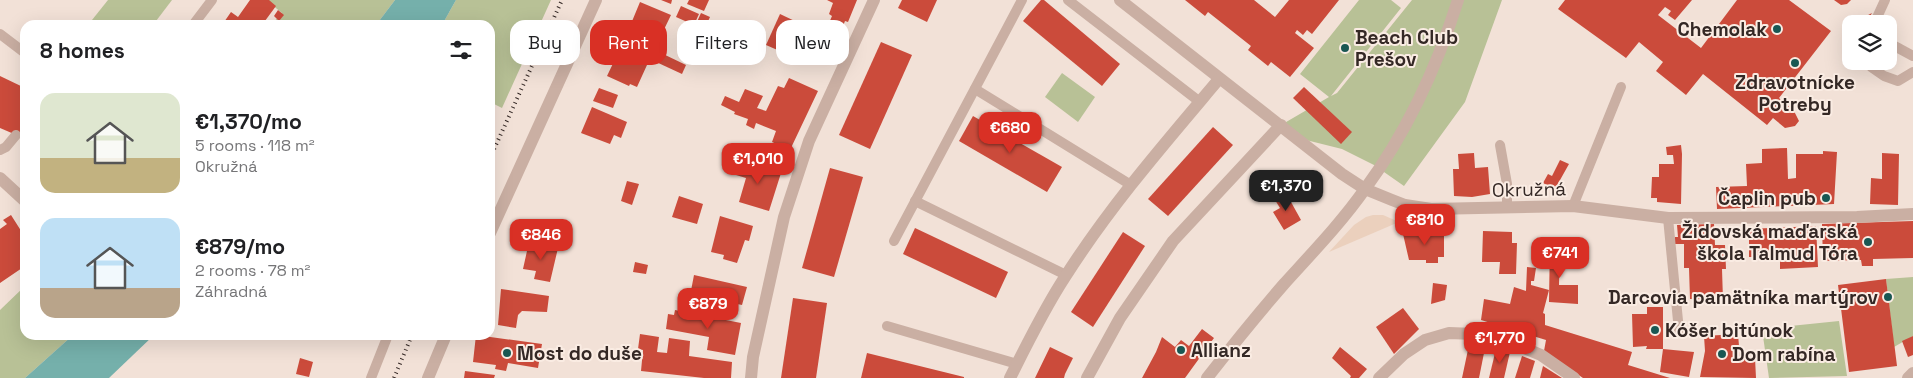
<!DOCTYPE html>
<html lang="en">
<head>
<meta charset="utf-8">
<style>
  :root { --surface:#fff; --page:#f2f2f2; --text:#202124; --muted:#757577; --accent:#d93025 }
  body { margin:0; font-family:"Space Grotesk",sans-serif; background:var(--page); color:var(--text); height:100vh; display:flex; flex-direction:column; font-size:19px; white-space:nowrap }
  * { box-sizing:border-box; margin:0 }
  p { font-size:16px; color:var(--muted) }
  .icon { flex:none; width:28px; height:28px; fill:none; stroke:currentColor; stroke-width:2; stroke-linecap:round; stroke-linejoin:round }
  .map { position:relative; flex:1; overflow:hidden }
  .drawer { position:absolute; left:20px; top:20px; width:475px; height:320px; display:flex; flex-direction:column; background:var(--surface); border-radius:15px; box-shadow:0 5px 20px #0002 }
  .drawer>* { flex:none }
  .banner { position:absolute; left:510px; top:20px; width:475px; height:45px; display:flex; gap:10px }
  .buttons { position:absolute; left:1842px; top:15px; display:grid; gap:10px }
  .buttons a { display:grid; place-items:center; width:55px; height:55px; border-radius:10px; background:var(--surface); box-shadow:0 5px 20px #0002; font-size:25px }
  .price { position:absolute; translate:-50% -42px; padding:0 11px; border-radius:10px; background:var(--accent); color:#fff; font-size:16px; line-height:32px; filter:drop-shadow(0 1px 2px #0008) }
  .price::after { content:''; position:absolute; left:50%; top:30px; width:15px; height:11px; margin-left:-8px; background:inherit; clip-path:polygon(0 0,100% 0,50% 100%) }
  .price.active { background:#222; color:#fff }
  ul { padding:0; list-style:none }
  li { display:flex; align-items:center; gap:15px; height:125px; padding:0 20px }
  li span { display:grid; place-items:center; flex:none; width:140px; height:100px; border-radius:15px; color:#555 }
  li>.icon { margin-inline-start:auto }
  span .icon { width:60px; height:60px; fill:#fffc; stroke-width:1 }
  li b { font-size:21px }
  h2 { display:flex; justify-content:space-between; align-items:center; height:60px; padding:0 20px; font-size:21px }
  .pill { padding:0 18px; border-radius:15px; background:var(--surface); box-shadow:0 5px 20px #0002; font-size:18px; line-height:45px }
  .pill.active { background:var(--accent); color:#fff }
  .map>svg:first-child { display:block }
  .green { fill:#b8c196 }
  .plaza { fill:#ebd0bd }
  .water { fill:#75b0ab }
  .building { fill:#cb4b3b }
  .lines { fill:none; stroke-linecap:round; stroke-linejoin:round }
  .service { stroke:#caafa3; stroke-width:10 }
  .pedestrian { stroke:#caafa3; stroke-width:12 }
  .minor { stroke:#caafa3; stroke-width:12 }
  .rail { stroke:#342825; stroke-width:4; stroke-dasharray:1 4; stroke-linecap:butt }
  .poi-dot { fill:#195753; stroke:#faece3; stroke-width:2 }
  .labels { text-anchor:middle; stroke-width:4; stroke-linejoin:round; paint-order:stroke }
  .poi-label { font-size:19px; font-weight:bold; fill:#342825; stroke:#faece3; text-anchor:start }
  .street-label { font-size:19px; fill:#342825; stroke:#faece3 }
</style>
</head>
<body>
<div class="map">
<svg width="1913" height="378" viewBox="0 0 1913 378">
  <rect width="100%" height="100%" fill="#f2e1d7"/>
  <g class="green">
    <polygon points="108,0 172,0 153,25 88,25"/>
    <polygon points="266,0 395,0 376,25 271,25 282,13"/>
    <polygon points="456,0 551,0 502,108 490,102 490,25 442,25"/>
    <polygon points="1359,0 1391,0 1401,8 1331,96 1337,93 1412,0 1502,0 1465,102 1404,186 1374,165 1342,149 1294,137 1281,125 1329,97 1300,74"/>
    <polygon points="1062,73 1095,97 1078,122 1045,97"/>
    <polygon points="1913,277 1913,336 1894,347 1886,279"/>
    <polygon points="25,286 25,335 73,335 25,378 0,378 0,310"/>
    <polygon points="1839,321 1847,376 1769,378 1762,329"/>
  </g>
  <polygon class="plaza" points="1373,215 1383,215 1399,222 1329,252 1354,225 1366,217"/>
  <g class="water">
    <polygon points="395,0 456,0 442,25 376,25"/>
    <polygon points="73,335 154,335 109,378 25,378"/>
  </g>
  <g class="building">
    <polygon points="250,0 269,0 276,6 262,25 222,25 231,12 238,17"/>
    <polygon points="661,0 672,0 671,4"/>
    <polygon points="689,0 709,0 704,11 687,4"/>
    <polygon points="827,0 857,0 848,22 845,21 839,36 826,30 832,16 829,14 833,3"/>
    <polygon points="902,0 937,0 927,22 898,8"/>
    <polygon points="1041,0 1044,0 1120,64 1102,86 1023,21"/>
    <polygon points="1185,0 1254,0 1275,17 1289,0 1339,0 1312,34 1307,30 1303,35 1297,30 1295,33 1314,48 1290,77 1271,62 1268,66 1248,50 1251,46 1208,12 1205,16"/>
    <polygon points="1565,0 1692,0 1675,20 1668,15 1671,11 1665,7 1658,15 1701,48 1737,0 1789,0 1831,31 1779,98 1794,111 1799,121 1795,126 1785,128 1773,118 1767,125 1703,74 1686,95 1656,71 1663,62 1639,42 1626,58 1558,9"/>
    <polygon points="1834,0 1851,0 1847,4 1841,5"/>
    <polygon points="640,2 671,15 657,44 656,44 654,48 647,44 645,48 629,40 632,33 628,31"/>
    <polygon points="681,6 699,14 694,25 676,17"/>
    <polygon points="278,10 284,15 279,21 274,16"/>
    <polygon points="701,13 710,17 705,28 696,24"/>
    <polygon points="1872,13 1865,24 1851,24"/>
    <polygon points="780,14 820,33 807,63 766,45"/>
    <polygon points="688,27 722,42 717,54 700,47 701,44 684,36"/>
    <polygon points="881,42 912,55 870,149 839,135"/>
    <polygon points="619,51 647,65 637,87 630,84 629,86 607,76"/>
    <polygon points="659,52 686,65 682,74 654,61"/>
    <polygon points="0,76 25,88 25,130 21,137 0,128"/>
    <polygon points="789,78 818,91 790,150 772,142 776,131 756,123 754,129 746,125 748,119 734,114 735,112 721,105 725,96 739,102 745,89 763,96 757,108 766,111 778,86 784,88"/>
    <polygon points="1304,87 1352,132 1341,144 1293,98"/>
    <polygon points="599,88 618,95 613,108 593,101"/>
    <polygon points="592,107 627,122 621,138 614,135 610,144 581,133"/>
    <polygon points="973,116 1062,167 1047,192 959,141"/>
    <polygon points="1213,127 1233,145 1168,216 1148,199"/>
    <polygon points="1681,145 1682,154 1681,204 1657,202 1657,198 1651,198 1652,177 1659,177 1659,164 1674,164 1673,155 1667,155 1666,147"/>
    <polygon points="1787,148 1788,179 1796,178 1796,154 1823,154 1823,151 1837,152 1834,204 1717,209 1716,187 1747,186 1746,164 1762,163 1762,149"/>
    <polygon points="1474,153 1475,168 1488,167 1490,194 1472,197 1454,196 1453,169 1459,169 1458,154"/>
    <polygon points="1882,153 1899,154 1898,205 1870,204 1871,178 1882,179"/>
    <polygon points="728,157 737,161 733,174 724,170"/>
    <polygon points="1560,160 1569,164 1555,189 1543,183 1548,174 1552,176"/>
    <polygon points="740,161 781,173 769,211 739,202 746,178 736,175"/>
    <polygon points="830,168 863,177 834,277 802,268"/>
    <polygon points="627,181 639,184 632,205 621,201"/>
    <polygon points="1289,192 1294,200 1291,202 1301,220 1284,230 1273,212 1280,208 1275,200"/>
    <polygon points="679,196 703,204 697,224 672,217"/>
    <polygon points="11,215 25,237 25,266 0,283 0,229 7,224 3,220"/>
    <polygon points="720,216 753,226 749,241 745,240 737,263 723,259 724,255 711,252"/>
    <polygon points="1913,221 1913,258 1873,259 1873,266 1862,266 1861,260 1823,261 1822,224"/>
    <polygon points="1714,224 1715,245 1725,245 1726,269 1722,269 1723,300 1690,299 1689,268 1684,268 1684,244 1675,244 1675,237 1678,237 1677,225"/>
    <polygon points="1816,226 1818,267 1780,269 1780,257 1749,257 1749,229"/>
    <polygon points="915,228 1008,272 996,298 903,254"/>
    <polygon points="1483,231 1512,232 1512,243 1517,243 1516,274 1499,274 1500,262 1482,262"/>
    <polygon points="1123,232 1145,246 1093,327 1071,312"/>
    <polygon points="1444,232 1444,257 1438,257 1438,263 1426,263 1426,260 1409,260 1403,234"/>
    <polygon points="1550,240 1560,240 1559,285 1578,285 1578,304 1549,302"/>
    <polygon points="529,242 558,248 550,282 534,279 536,271 523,269"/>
    <polygon points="635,262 648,265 646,274 633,272"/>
    <polygon points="1527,267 1536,268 1534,281 1531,281 1531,285 1549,290 1543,313 1545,314 1545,325 1632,352 1628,365 1670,378 1583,378 1544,351 1546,340 1481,320 1484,299 1510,304 1514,287 1526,291"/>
    <polygon points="694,275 747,287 742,305 728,302 727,308 689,301"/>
    <polygon points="1886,279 1897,366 1849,372 1838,285"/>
    <polygon points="1433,283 1447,285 1445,300 1431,304"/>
    <polygon points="501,289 549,296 547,312 522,311 518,315 516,328 498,325"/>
    <polygon points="793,298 827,303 816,378 781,378"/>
    <polygon points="1647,307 1663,307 1663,349 1646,349 1647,346 1633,347 1632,314 1647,314"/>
    <polygon points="1403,308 1419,329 1394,354 1376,327"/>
    <polygon points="675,310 741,323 735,355 707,350 709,337 666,329 668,314 674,315"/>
    <polygon points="1202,329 1214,338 1185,378 1142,378 1156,352 1162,337 1175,347 1181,340 1189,346"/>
    <polygon points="640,334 659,337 657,352 667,353 669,338 690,341 689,356 732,362 731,378 704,378 641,371 643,350 638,349"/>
    <polygon points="1738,334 1740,358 1755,358 1756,378 1700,377 1705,351 1704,336"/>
    <polygon points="476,335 542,344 538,368 508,363 506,371 495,369 496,365 473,362"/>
    <polygon points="1913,336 1913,355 1908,357 1902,341"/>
    <polygon points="1469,345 1485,348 1479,378 1462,378"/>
    <polygon points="1050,347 1073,358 1065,374 1064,378 1035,378"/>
    <polygon points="1340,347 1367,369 1359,378 1350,378 1351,376 1332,358"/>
    <polygon points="1496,349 1510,352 1504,378 1489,378"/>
    <polygon points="1663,349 1694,352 1689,377 1660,372"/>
    <polygon points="867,353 964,377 964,378 861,378"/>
    <polygon points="1522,356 1535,361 1530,378 1515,378"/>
    <polygon points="300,358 313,362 309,377 296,374"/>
    <polygon points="1543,366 1562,378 1540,378"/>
    <polygon points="465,371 495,375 494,378 464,378"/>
  </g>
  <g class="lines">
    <g class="service">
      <polyline points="1068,0 1200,102"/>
      <polyline points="1874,24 1885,0"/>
      <polyline points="193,25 212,0"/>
      <polyline points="0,34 25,53"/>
      <polyline points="1889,43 1913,56"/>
      <polyline points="1874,61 1871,67 1884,76 1898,81 1913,72"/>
      <polyline points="975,89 1131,185"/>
      <polyline points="1500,145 1507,184 1507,208"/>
      <polyline points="0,150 6,147 16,135"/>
      <polyline points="915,201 1066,275"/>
      <polyline points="1573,206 1621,87"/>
      <polyline points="1668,218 1679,331"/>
      <polyline points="894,241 1022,0"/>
      <polyline points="887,326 1017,364"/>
      <polyline points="371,378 388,335"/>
    </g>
    <polyline class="pedestrian" points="1908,378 1913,373"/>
    <g class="minor">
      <polyline points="1120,0 1342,174 1365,189 1392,200 1405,205 1431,209 1573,206 1668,218 1857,217 1913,214"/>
      <polyline points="0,178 25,201"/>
      <polyline points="490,233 596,0"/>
      <polyline points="428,378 446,335"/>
      <polyline points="751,378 753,357 784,217 809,141 874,0"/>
      <path d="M1010,378C1027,344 1044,309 1065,277C1110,206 1165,143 1219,79"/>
      <polyline points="1087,378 1120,318 1173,241 1281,125"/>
      <path d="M1207,378C1232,346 1257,315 1284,284C1312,253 1341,223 1365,189C1407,132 1437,67 1458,0"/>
      <polyline points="1379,378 1404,354 1425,340 1449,333 1475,334 1510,342 1541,355 1574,378"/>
    </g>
    <g class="rail">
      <polyline points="490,158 562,0"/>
      <polyline points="394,378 412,335"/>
    </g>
  </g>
  <g class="poi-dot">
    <circle cx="1777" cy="29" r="5"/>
    <circle cx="1345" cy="48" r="5"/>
    <circle cx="1795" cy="63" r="5"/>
    <circle cx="1826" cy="198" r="5"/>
    <circle cx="1868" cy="242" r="5"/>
    <circle cx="1888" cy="297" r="5"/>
    <circle cx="1655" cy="330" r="5"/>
    <circle cx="1181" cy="350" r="5"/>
    <circle cx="507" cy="353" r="5"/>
    <circle cx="1722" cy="354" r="5"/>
  </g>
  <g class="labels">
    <g class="poi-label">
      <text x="1767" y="36" text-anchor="end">Chemolak</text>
      <text x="1355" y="44">Beach Club<tspan x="1355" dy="22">Prešov</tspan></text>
      <text x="1795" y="89" text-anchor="middle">Zdravotnícke<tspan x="1795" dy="22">Potreby</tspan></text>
      <text x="1816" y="205" text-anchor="end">Čaplin pub</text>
      <text x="1858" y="238" text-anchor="end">Židovská maďarská<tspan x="1858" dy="22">škola Talmud Tóra</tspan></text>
      <text x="1878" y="304" text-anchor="end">Darcovia pamätníka martýrov</text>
      <text x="1665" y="337">Kóšer bitúnok</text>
      <text x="1191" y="357">Allianz</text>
      <text x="517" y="360">Most do duše</text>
      <text x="1732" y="361">Dom rabína</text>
    </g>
    <g class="street-label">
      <text transform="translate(1529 189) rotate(-1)" y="7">Okružná</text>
    </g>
  </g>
</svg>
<div class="buttons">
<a><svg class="icon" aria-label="layers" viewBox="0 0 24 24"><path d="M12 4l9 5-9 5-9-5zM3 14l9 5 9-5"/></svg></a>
</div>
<b class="price" style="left:1010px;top:154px">€680</b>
<b class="price" style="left:758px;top:185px">€1,010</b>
<b class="price active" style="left:1286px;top:212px">€1,370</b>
<b class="price" style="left:1425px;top:246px">€810</b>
<b class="price" style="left:541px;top:261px">€846</b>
<b class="price" style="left:1560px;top:279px">€741</b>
<b class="price" style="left:708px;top:330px">€879</b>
<b class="price" style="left:1500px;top:364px">€1,770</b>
<div class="banner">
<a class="pill">Buy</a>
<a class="pill active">Rent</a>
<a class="pill">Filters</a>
<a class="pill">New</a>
</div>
<section class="drawer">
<h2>8 homes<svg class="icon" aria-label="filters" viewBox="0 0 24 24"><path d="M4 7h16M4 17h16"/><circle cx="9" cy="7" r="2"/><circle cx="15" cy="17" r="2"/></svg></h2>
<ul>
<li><span style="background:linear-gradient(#dfe7d0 65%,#c2b280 0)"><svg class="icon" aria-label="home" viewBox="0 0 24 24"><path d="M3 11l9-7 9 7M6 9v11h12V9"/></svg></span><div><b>€1,370/mo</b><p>5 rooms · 118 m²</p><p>Okružná</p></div></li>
<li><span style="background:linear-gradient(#bfe0f5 70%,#b9a48a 0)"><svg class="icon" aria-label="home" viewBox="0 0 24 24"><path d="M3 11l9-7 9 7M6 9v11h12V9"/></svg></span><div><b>€879/mo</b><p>2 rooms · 78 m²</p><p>Záhradná</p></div></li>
</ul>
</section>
</div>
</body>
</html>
